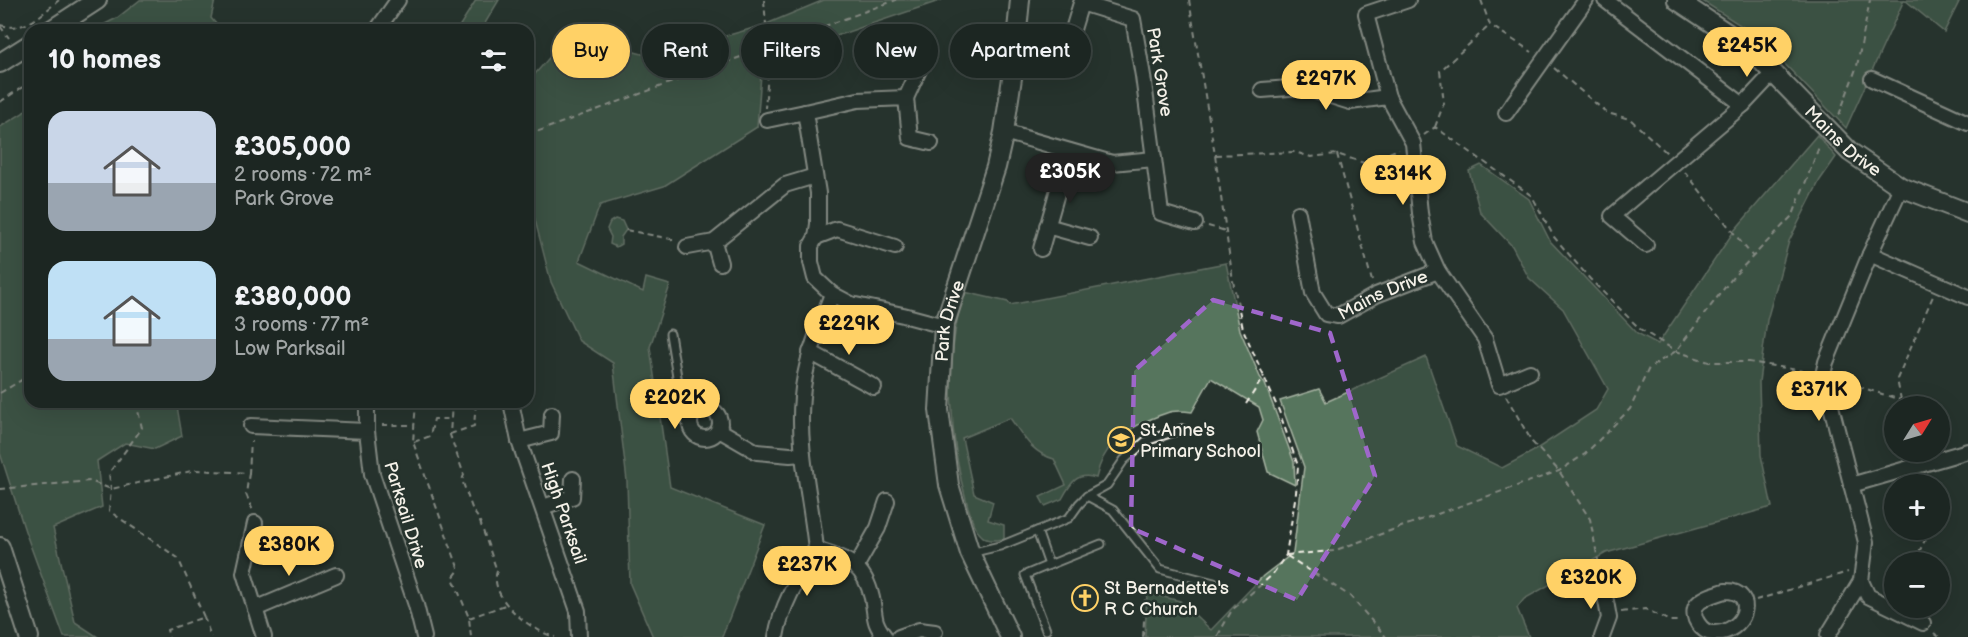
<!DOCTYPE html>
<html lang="en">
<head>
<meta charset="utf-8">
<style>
  :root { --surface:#1c2622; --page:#252e2a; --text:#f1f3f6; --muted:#a0a5a5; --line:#3a4340; --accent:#ffd166 }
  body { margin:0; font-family:"Balsamiq Sans",sans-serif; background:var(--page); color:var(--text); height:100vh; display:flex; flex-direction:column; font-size:22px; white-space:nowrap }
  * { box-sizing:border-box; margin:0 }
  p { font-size:20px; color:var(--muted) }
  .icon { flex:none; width:33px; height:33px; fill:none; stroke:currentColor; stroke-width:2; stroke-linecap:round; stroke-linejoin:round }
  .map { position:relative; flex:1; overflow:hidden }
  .panel { position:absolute; left:24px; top:24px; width:510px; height:384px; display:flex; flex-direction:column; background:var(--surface); border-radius:18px; box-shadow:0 6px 24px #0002,0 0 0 2px var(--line) }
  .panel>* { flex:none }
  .top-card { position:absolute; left:552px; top:24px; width:570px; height:54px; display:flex; gap:12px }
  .needle { width:39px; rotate:53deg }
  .tools { position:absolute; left:1884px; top:396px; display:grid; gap:12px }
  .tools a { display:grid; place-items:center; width:66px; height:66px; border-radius:50%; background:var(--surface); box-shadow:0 6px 24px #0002,0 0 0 2px var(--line); font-size:30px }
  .price { position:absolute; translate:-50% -51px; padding:0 14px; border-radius:21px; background:var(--accent); color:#111; font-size:20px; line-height:39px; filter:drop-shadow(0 2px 3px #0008) }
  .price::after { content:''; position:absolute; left:50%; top:36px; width:18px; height:14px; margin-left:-9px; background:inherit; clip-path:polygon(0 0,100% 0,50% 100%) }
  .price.on { background:#222; color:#fff }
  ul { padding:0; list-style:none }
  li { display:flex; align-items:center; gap:18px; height:150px; padding:0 24px }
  li span { display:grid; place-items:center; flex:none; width:168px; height:120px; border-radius:18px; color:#555 }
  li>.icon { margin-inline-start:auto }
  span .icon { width:72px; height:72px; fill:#fffc; stroke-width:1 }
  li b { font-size:26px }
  h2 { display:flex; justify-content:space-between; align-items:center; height:72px; padding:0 24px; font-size:26px }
  .tag { padding:0 21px; border-radius:27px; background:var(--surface); box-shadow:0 6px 24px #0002,0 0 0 2px var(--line); font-size:21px; line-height:54px }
  .tag.on { background:var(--accent); color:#111 }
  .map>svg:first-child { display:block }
  .green { fill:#57755d; stroke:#a6b3a2; stroke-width:1.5 }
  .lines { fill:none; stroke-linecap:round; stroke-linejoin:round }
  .lane-casing { stroke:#f4f1e8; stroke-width:11 }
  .street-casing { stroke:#f4f1e8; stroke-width:18 }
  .secondary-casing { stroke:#f4f1e8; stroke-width:22 }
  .path { stroke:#f4f1e8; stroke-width:2; stroke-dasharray:6 4.5; stroke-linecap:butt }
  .lane { stroke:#26332d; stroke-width:7 }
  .street { stroke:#26332d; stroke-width:14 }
  .secondary { stroke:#26332d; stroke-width:18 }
  .marked { fill:none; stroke:#9f67cb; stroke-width:4.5; stroke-dasharray:12 8; stroke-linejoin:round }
  .labels { text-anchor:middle; stroke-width:5; stroke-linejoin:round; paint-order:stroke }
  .street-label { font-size:18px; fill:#f4f1e8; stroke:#26332d }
  .poi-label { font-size:18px; fill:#f4f1e8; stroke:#26332d; text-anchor:start }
</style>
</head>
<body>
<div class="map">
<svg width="1968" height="637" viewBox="0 0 1968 637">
  <rect width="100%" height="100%" fill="#26332d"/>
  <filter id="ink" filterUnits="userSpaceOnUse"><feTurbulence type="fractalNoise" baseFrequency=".0167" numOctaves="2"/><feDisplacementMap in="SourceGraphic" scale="12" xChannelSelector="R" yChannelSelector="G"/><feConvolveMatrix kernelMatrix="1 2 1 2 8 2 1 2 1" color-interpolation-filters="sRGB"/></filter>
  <g filter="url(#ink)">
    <g class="green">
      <polygon points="140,0 215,0 211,18 221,30 93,30 117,18"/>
      <polygon points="476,0 499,0 481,30 457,30"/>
      <polygon points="824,0 942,0 762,61 757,127 664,186 600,205 579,261 643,292 646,278 670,285 650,347 670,487 765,525 722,637 653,637 630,584 627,481 613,363 579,341 551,282 528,193 528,82 576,27 631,51 653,57 764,25"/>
      <polygon points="1701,0 1904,0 1846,128 1759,37"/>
      <polygon points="1905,0 1960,0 1944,32"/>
      <polygon points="30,105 30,402 171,402 177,406 182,436 155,449 125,443 97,461 102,507 53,528 75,622 98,637 64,637 25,531 0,453 0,127 23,113"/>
      <polygon points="1817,135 1836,157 1820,180 1789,241 1767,320 1759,382 1761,455 1772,507 1606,553 1524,599 1517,608 1529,637 1145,637 1147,593 1180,601 1211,630 1263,576 1293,553 1304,467 1280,401 1319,389 1326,402 1426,357 1457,446 1502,468 1532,452 1596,410 1608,389 1563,309 1529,278 1512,246 1480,212 1469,171 1481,165 1529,199 1550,241 1637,333 1658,344 1734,231"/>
      <polygon points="615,219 622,221 626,230 621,237 621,244 616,247 610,244 611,237 607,229 610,222"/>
      <path d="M1226,263L1240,330L1260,377L1265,384L1294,462L1295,485L1268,472L1257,432L1263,420L1259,407L1211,378L1192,412C1174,409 1168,412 1151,419C1122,431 1103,446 1096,478C1077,472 1071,482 1062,499L1045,506L1040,497L1066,485L1054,459C1032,453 1023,436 1010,418L962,438L974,494L993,502L988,520L1004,525V539C995,540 988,542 982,536C973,529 972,518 968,507C949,442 944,358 964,292L1008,302L1010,305Z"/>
    </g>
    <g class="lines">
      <defs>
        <g id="lane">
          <polyline points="670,334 681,401 693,414"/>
          <polyline points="1087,496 1113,510 1160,569 1214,583"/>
          <polyline points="1037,531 1049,565 1101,544"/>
          <polyline points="970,553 1000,546 1069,518 1079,504 1087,496 1107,485 1124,460 1146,441 1182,429"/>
          <polyline points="1046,630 1025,575 1049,565"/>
        </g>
        <g id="street">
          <polyline points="1408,0 1366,14 1388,97 1413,143 1420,213 1425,242 1438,271 1485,339 1499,385 1530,372"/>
          <polyline points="1605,0 1743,105 1612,216 1646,245"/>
          <polyline points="377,30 398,0"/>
          <polyline points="1068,46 1081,3 1133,19 1143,76 1154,159"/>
          <polyline points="1872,79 1968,123"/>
          <polyline points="1262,90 1302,87 1350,102 1388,97"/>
          <polyline points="906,98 924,59"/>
          <polyline points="1743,105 1773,73"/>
          <polyline points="1506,113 1586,0"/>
          <polyline points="767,120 805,112"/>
          <polyline points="1004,132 1112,163 1154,159 1161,213 1195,223"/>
          <polyline points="931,143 910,138 906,98 858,100 805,112 818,193 818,224 816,237 811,246 811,262 815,278 832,294 851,304 903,315 944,326"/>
          <polyline points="1901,187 1870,254 1826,362 1823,375 1866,542 1861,581 1868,596 1923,623"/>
          <path id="s1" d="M1298,213L1313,293L1326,314L1338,316L1376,295L1438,271"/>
          <polyline points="1047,226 1090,238"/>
          <polyline points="816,237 837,229 895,247"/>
          <polyline points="714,242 720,263"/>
          <polyline points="687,247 714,242 785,185 815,176"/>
          <polyline points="1041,249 1069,151"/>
          <polyline points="1870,254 1968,297"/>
          <path d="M832,294C819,328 805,360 802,397C797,448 811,499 816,549C846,559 864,563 872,598C876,617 872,620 885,637"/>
          <polyline points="810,352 874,387"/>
          <polyline points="367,402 367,431 372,474 416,605 424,637"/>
          <polyline points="511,402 519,441 578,611 579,637"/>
          <circle cx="705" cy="423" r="15"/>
          <polyline points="251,426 367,431"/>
          <polyline points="719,430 757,452 790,455 803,454"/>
          <polyline points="519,441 551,433 552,414"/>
          <polyline points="1851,485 1968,451"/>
          <polyline points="543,507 572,497 573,479"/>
          <polyline points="255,523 244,573 264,637"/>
          <polyline points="857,565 878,528 887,501"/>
          <path d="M1725,591C1758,590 1747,634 1713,633C1702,633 1690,617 1696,606C1702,597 1716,594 1725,591Z"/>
          <polyline points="255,609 336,575"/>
          <polyline points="1828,635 1861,581"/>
          <path d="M776,637C781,605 799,577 816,549"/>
          <polyline points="899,637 919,630 935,632"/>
          <polyline points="1602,637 1609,618 1603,584"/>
        </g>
        <g id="secondary">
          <path id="s2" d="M1677,0L1748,47L1850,152L1901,187L1968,213"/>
          <polyline points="51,30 97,0"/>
          <polyline points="0,63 30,44"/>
          <polyline points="0,547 29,637"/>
          <path id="s3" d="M1010,637L970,553L949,485L939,410L944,326L996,167L1004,132L1013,71L1020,0"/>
        </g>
      </defs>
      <use href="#lane" class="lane-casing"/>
      <use href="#street" class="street-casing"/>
      <use href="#secondary" class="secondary-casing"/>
      <g class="path">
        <polyline points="764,0 769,62 765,108"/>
        <polyline points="1189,0 1215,155 1233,281 1243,329 1279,411 1298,466 1296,493 1286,555 1272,575 1232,610 1217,637"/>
        <polyline points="1481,0 1490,25 1532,52"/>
        <path d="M0,25C27,32 39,16 59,0"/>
        <polyline points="0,26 9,38"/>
        <polyline points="1554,68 1607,113 1630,119 1667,153"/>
        <polyline points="0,102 30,82"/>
        <polyline points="1839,115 1857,66 1870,0"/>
        <polyline points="1435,127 1444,103 1440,71 1490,25"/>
        <polyline points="528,135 896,0"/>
        <polyline points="1424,135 1435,127 1532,196 1554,237 1590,279 1640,329 1676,351 1709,362 1749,362 1810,372"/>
        <polyline points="1337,154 1372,281"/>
        <polyline points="1215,155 1295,152 1311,157 1337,154 1364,163 1399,149"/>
        <polyline points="1685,172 1753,257"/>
        <polyline points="1208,226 1226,231"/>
        <polyline points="626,230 676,240"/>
        <polyline points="1838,380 1901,400 1902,406"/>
        <polyline points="0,393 30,375"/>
        <polyline points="1506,396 1532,442 1559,471 1590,519 1600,570"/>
        <polyline points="1901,400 1897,379 1933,296"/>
        <polyline points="136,402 142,428 109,473 111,489 109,511 178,558 204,617 167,630 169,637"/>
        <polyline points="416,402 413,442 459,570 453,578 469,618 471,637"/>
        <path d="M452,402L450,435L464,475L462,480L473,511L479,519L497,571C488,598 531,631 555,637"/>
        <polyline points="1246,404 1264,376"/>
        <polyline points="382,425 415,425"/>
        <polyline points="450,434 474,426 476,402"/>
        <polyline points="414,442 430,436 434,419 451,419"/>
        <polyline points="249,473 246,494 253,511"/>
        <polyline points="0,489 90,481 111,489 196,470 249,473 251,441"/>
        <polyline points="1286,555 1333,551 1559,471 1585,454 1630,409 1649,368 1676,351 1733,277 1793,215 1819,147"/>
        <polyline points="1287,556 1350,596 1386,637"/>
        <polyline points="1914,562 1930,530"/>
        <polyline points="1756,600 1848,572"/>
        <polyline points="1621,612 1645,609 1670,621 1681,621"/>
        <polyline points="204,617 211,637"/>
        <polyline points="469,618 505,605"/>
        <polyline points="1934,633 1939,637"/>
        <polyline points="1065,637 1067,634"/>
        <polyline points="1143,637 1146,587"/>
      </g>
      <use href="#lane" class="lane"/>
      <use href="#street" class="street"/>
      <use href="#secondary" class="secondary"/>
    </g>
  </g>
  <path d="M0 0H1968V637H0ZM1213,300L1330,333L1375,476L1297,600L1131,528L1134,371Z" fill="#26332d" fill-opacity=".55" fill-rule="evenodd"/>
  <path class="marked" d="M1213,300L1330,333L1375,476L1297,600L1131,528L1134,371Z"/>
  <defs>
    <symbol id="school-ring" viewBox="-11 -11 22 22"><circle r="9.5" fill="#26332d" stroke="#ffd166" stroke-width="1.5"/><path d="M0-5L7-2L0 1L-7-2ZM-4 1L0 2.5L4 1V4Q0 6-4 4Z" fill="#ffd166"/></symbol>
    <symbol id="church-ring" viewBox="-11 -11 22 22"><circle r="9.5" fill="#26332d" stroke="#ffd166" stroke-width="1.5"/><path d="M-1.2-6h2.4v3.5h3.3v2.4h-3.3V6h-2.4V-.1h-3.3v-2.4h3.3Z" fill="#ffd166"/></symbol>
  </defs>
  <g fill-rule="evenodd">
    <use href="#school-ring" x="1106" y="425" width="30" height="30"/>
    <use href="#church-ring" x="1070" y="583" width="30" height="30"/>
  </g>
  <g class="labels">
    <g class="street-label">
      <text transform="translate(1160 72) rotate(81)" y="6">Park Grove</text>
      <text dy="6" stroke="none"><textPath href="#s2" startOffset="219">Mains Drive</textPath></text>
      <text dy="6" stroke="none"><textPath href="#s1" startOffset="168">Mains Drive</textPath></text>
      <text dy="6" stroke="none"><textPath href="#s3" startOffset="330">Park Drive</textPath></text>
      <text transform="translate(564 513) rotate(71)" y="6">High Parksail</text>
      <text transform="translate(406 515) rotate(73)" y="6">Parksail Drive</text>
    </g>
    <g class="poi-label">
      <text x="1140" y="436">St Anne's<tspan x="1140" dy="21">Primary School</tspan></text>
      <text x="1104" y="594">St Bernadette's<tspan x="1104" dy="21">R C Church</tspan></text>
    </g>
  </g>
</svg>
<div class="tools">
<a><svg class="needle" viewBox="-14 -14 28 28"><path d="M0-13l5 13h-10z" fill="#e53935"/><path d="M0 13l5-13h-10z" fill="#a0a5a5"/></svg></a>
<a>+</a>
<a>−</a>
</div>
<b class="price" style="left:1747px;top:78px">£245K</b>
<b class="price" style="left:1326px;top:111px">£297K</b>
<b class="price on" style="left:1070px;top:204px">£305K</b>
<b class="price" style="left:1403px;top:206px">£314K</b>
<b class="price" style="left:849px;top:356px">£229K</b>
<b class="price" style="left:1819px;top:422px">£371K</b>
<b class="price" style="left:675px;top:430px">£202K</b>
<b class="price" style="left:289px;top:577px">£380K</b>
<b class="price" style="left:807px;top:597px">£237K</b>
<b class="price" style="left:1591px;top:610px">£320K</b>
<div class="top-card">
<a class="tag on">Buy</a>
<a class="tag">Rent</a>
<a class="tag">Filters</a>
<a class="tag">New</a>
<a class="tag">Apartment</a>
</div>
<section class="panel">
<h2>10 homes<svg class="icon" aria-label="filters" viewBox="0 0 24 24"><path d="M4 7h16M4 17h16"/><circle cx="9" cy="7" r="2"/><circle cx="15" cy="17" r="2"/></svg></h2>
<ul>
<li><span style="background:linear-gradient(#c9d6e8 60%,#9aa5b1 0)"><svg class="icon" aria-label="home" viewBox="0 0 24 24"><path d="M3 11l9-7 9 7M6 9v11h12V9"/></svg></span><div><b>£305,000</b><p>2 rooms · 72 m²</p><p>Park Grove</p></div></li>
<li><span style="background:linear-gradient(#bfe0f5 65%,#9aa5b1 0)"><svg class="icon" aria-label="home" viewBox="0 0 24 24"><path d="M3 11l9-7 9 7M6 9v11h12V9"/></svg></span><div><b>£380,000</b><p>3 rooms · 77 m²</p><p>Low Parksail</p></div></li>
</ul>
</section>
</div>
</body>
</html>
